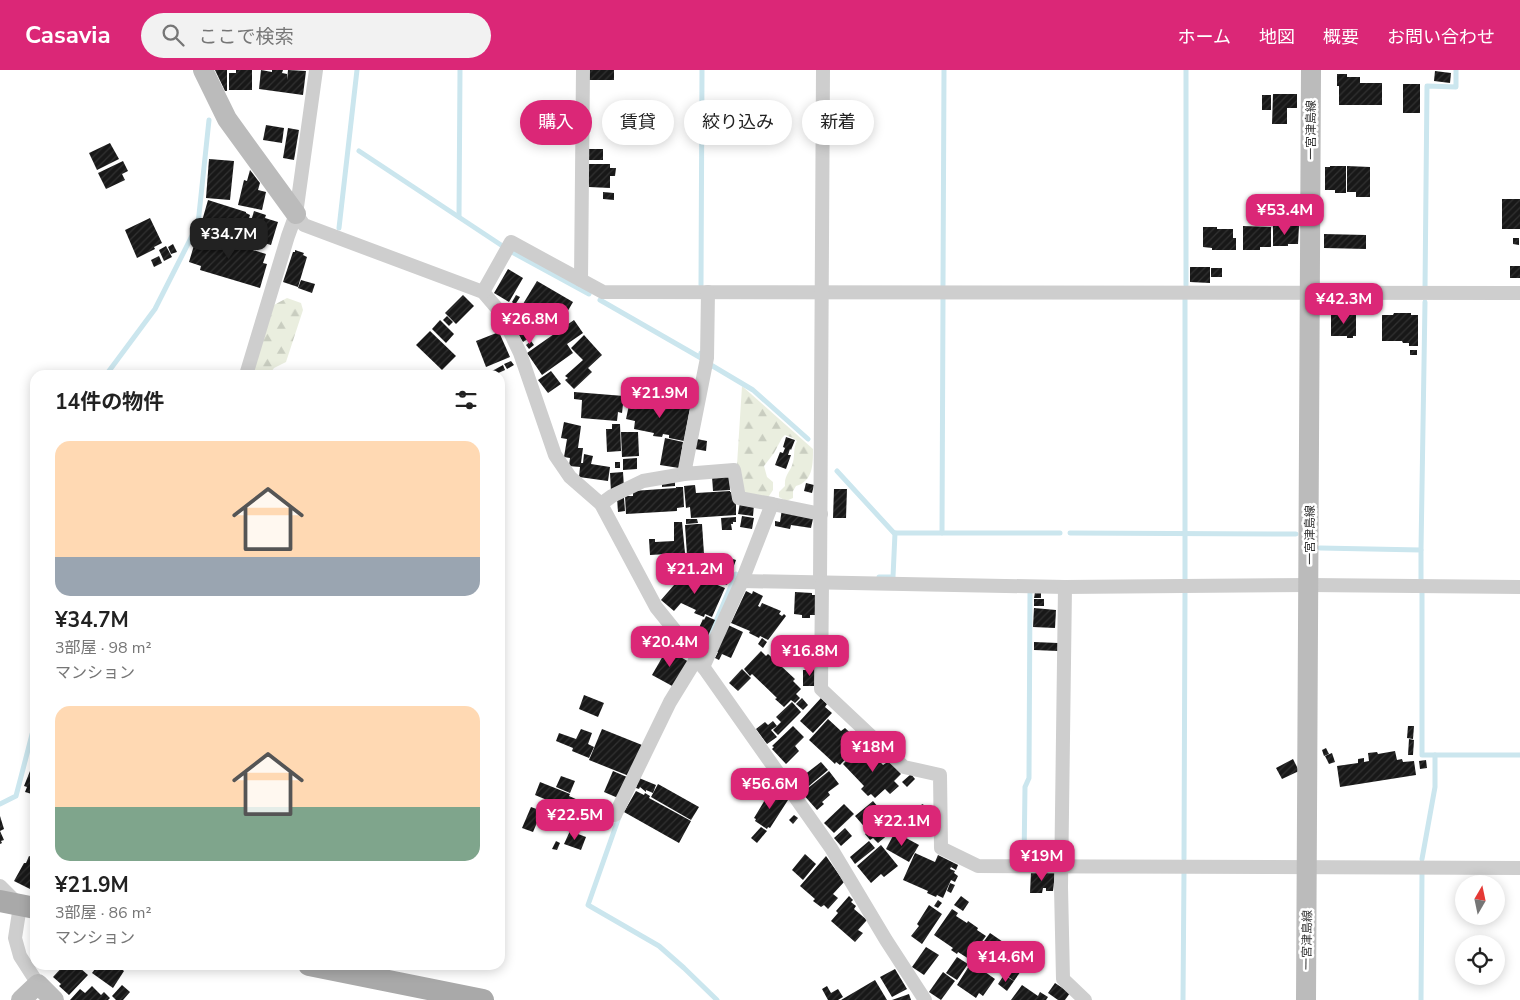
<!DOCTYPE html>
<html lang="ja">
<head>
<meta charset="utf-8">
<style>
  :root { --surface:#fff; --page:#f2f2f2; --text:#222; --muted:#767676; --accent:#db2777 }
  body { margin:0; font-family:"Nunito Sans","Noto Sans JP",sans-serif; background:var(--page); color:var(--text); height:100vh; display:flex; flex-direction:column; font-size:19px; white-space:nowrap }
  * { box-sizing:border-box; margin:0 }
  p { font-size:16px; color:var(--muted) }
  .icon { flex:none; width:28px; height:28px; fill:none; stroke:currentColor; stroke-width:2; stroke-linecap:round; stroke-linejoin:round }
  .map { position:relative; flex:1; overflow:hidden }
  .panel { position:absolute; left:30px; top:300px; width:475px; height:600px; display:flex; flex-direction:column; background:var(--surface); border-radius:15px; box-shadow:0 2px 12px #0003 }
  .panel>* { flex:none }
  .guide { position:absolute; left:520px; top:30px; width:475px; height:45px; display:flex; gap:10px }
  .needle { width:32px; rotate:9deg }
  .fabs { position:absolute; left:1455px; top:805px; display:grid; gap:10px }
  .fabs a { display:grid; place-items:center; width:50px; height:50px; border-radius:50%; background:var(--surface); box-shadow:0 2px 12px #0003; font-size:25px }
  .price { position:absolute; translate:-50% -42px; padding:0 11px; border-radius:10px; background:var(--accent); color:#fff; font-size:16px; line-height:32px; filter:drop-shadow(0 1px 2px #0008) }
  .price::after { content:''; position:absolute; left:50%; top:30px; width:15px; height:11px; margin-left:-8px; background:inherit; clip-path:polygon(0 0,100% 0,50% 100%) }
  .price.active { background:#222; color:#fff }
  ul { padding:0; list-style:none }
  li { display:grid; align-content:center; gap:10px; height:265px; padding:0 25px }
  li span { display:grid; place-items:center; height:155px; border-radius:15px; color:#555 }
  li>.icon { margin-inline-start:auto }
  span .icon { width:90px; height:90px; fill:#fffc; stroke-width:1 }
  li b { font-size:21px }
  h2 { display:flex; justify-content:space-between; align-items:center; height:60px; padding:0 25px; font-size:21px }
  .pill { padding:0 18px; border-radius:22px; background:var(--surface); box-shadow:0 2px 12px #0003; font-size:18px; line-height:45px }
  .pill.active { background:var(--accent); color:#fff }
  header { display:flex; align-items:center; gap:30px; box-sizing:border-box; height:70px; padding:0 25px; background:var(--accent); color:#fff }
  header strong { font-size:24px }
  nav { display:flex; gap:28px; margin-inline-start:auto; font-size:18px }
  .search { width:350px; height:45px; background:var(--page); display:flex; align-items:center; gap:12px; box-sizing:border-box; padding:0 18px; border-radius:28px; color:var(--muted); font-size:19px }
  .map>svg:first-child { display:block }
  .forest { fill:url(#forest-firs) }
  .lines { fill:none; stroke-linecap:round; stroke-linejoin:round }
  .stream { stroke:#cbe6ee; stroke-width:5 }
  .building { fill:url(#building-hatch) }
  .street { stroke:#cecece; stroke-width:14 }
  .secondary { stroke:#bbb; stroke-width:20 }
  .primary { stroke:#a9a9a9; stroke-width:22 }
  .labels { text-anchor:middle; stroke-width:5; stroke-linejoin:round; paint-order:stroke }
  .street-label { font-size:12px; fill:#313131; stroke:#fff }
</style>
</head>
<body>
<header>
<strong>Casavia</strong>
<div class="search"><svg class="icon" aria-label="search" viewBox="0 0 24 24"><circle cx="10" cy="10" r="6"/><path d="M15 15l6 6"/></svg>ここで検索</div>
<nav><a>ホーム</a><a>地図</a><a>概要</a><a>お問い合わせ</a></nav>
</header>
<div class="map">
<svg width="1520" height="930" viewBox="0 0 1520 930">
  <defs>
    <pattern id="forest-firs" width="22" height="20" patternUnits="userSpaceOnUse" patternTransform="scale(1.25)"><rect width="22" height="20" fill="#eaeedf"/><path d="M5 1l3.5 6h-7zM16 11l3.5 6h-7z" fill="#c9cdc0"/></pattern>
    <pattern id="building-hatch" width="6" height="6" patternUnits="userSpaceOnUse" patternTransform="scale(1.25)"><rect width="6" height="6" fill="#181818"/><path d="M-1 1l2-2M0 6l6-6M5 7l2-2" fill="none" stroke="#313131"/></pattern>
  </defs>
  <rect width="100%" height="100%" fill="#fff"/>
  <g class="forest">
    <polygon points="287,228 301,233 303,240 286,292 274,298 269,305 251,305 272,236"/>
    <path d="M742,316L813,379C813,395 813,411 796,416L793,421V428L786,431L779,427V422L785,416C784,404 791,402 793,392C795,385 793,378 797,371L793,368L785,365L782,368L774,383L764,396L767,407L773,412V420L767,429L741,424L737,395Z"/>
  </g>
  <g class="lines">
    <g class="stream">
      <polyline points="359,81 501,175"/>
      <polyline points="459,147 460,0"/>
      <polyline points="339,158 357,0"/>
      <polyline points="512,182 589,224"/>
      <polyline points="701,215 702,0"/>
      <polyline points="1186,215 1186,0"/>
      <polyline points="943,216 944,0"/>
      <polyline points="1425,219 1427,16 1456,17 1456,0"/>
      <polyline points="600,230 701,288 701,283"/>
      <polyline points="711,295 753,320 808,369"/>
      <polyline points="106,305 155,239 198,154 209,50"/>
      <polyline points="837,401 894,463 1060,463"/>
      <polyline points="942,463 943,228"/>
      <polyline points="1070,463 1296,464"/>
      <polyline points="1320,478 1421,480 1421,510"/>
      <polyline points="1421,480 1425,232"/>
      <polyline points="879,507 893,507 895,463"/>
      <polyline points="1185,511 1185,229"/>
      <polyline points="1422,523 1422,685 1520,685"/>
      <polyline points="705,577 736,504"/>
      <polyline points="0,734 16,726 35,653"/>
      <polyline points="619,747 588,835 659,876 684,898 717,930"/>
      <polyline points="1184,789 1185,522"/>
      <polyline points="1422,789 1435,717 1435,685"/>
      <polyline points="1024,790 1025,717 1029,708 1030,521"/>
      <polyline points="1183,930 1184,801"/>
      <polyline points="1421,930 1422,803"/>
    </g>
  </g>
  <g class="building">
    <polygon points="215,0 227,0 227,21 225,21"/>
    <polygon points="236,0 252,0 252,20 229,20 229,3 236,3"/>
    <polygon points="261,0 272,2 272,0 283,0 282,3 287,4 287,10 288,0 306,1 303,25 259,19"/>
    <rect x="589" y="0" width="25" height="10"/>
    <polygon points="1435,1 1451,3 1450,13 1434,11"/>
    <polygon points="1337,4 1347,4 1347,7 1360,7 1360,13 1382,13 1382,35 1339,35 1339,16 1337,16"/>
    <rect x="1403" y="14" width="17" height="29"/>
    <polygon points="1273,24 1297,24 1297,38 1287,38 1287,54 1272,54"/>
    <rect x="1262" y="25" width="9" height="15"/>
    <polygon points="266,55 284,58 282,73 263,70"/>
    <polygon points="288,58 299,60 294,90 283,88"/>
    <polygon points="110,73 119,89 97,100 89,83"/>
    <rect x="586" y="79" width="17" height="11"/>
    <polygon points="209,89 234,91 230,130 206,128"/>
    <polygon points="123,91 128,101 122,104 125,110 106,119 98,103"/>
    <polygon points="587,94 610,94 610,98 616,98 615,106 610,106 610,118 589,117"/>
    <polygon points="1330,96 1346,96 1346,123 1335,123 1335,120 1325,120 1325,97 1330,97"/>
    <polygon points="1347,96 1370,97 1370,127 1356,127 1356,122 1347,122"/>
    <polygon points="250,100 260,113 258,120 266,122 262,140 238,135 244,110 247,111"/>
    <polygon points="603,122 614,123 614,130 603,129"/>
    <rect x="1502" y="129" width="18" height="30"/>
    <polygon points="208,130 246,142 246,143 250,145 247,155 238,153 239,150 232,148 226,168 207,162 208,160 200,158"/>
    <polygon points="254,141 266,145 265,148 278,152 271,175 246,168"/>
    <polygon points="150,148 162,173 154,177 155,179 137,188 125,160"/>
    <polygon points="1243,156 1271,157 1271,177 1260,177 1260,180 1243,180"/>
    <polygon points="1273,156 1299,156 1298,174 1288,174 1288,176 1273,176"/>
    <polygon points="1203,157 1217,157 1217,159 1233,159 1233,168 1236,168 1236,180 1212,180 1212,178 1203,177"/>
    <polygon points="198,162 211,166 210,167 266,184 263,193 267,194 260,218 200,200 201,196 189,192"/>
    <polygon points="1324,164 1366,165 1366,179 1324,178"/>
    <polygon points="1513,168 1519,168 1519,175 1513,174"/>
    <polygon points="173,174 177,182 171,184 168,177"/>
    <polygon points="166,176 172,187 164,191 159,180"/>
    <polygon points="295,180 304,183 303,185 307,187 298,217 283,212 293,182 295,182"/>
    <polygon points="159,186 162,193 154,197 151,190"/>
    <rect x="1510" y="196" width="10" height="12"/>
    <polygon points="1190,197 1210,197 1210,213 1190,212"/>
    <rect x="1211" y="198" width="11" height="9"/>
    <polygon points="508,199 523,208 509,232 494,223"/>
    <polygon points="301,210 315,214 312,223 298,218"/>
    <polygon points="537,211 573,232 559,256 523,234"/>
    <polygon points="463,225 474,236 456,254 445,243"/>
    <polygon points="516,225 520,227 515,235 512,232"/>
    <polygon points="1341,242 1346,242 1346,245 1356,245 1356,266 1353,266 1353,268 1347,268 1347,266 1331,266 1331,245 1341,245"/>
    <polygon points="1394,243 1411,243 1411,245 1418,245 1418,276 1409,276 1409,273 1403,273 1402,271 1382,271 1382,245 1393,245"/>
    <polygon points="447,246 453,252 449,256 443,250"/>
    <polygon points="528,247 539,262 523,272 518,264 523,261 518,254"/>
    <polygon points="440,250 454,264 446,273 432,259"/>
    <polygon points="574,250 583,263 567,274 573,283 542,305 527,283"/>
    <polygon points="430,261 456,286 442,300 416,275"/>
    <polygon points="499,262 510,287 486,297 476,271"/>
    <polygon points="584,265 602,285 588,298 592,302 574,319 565,310 568,308 565,306 583,290 571,278"/>
    <polygon points="531,271 534,275 529,279 526,275"/>
    <rect x="1410" y="280" width="7" height="5"/>
    <polygon points="511,291 514,295 507,299 504,294"/>
    <polygon points="503,295 505,300 494,305 492,301"/>
    <polygon points="551,301 561,314 548,323 538,310"/>
    <polygon points="574,322 624,326 622,343 618,342 617,351 581,348 582,330 574,329"/>
    <polygon points="657,327 671,329 669,338 674,338 675,335 690,338 684,371 669,368 669,365 663,364 662,367 653,366 654,363 634,359 635,351 626,349 629,335 638,336 639,332 656,335"/>
    <polygon points="564,352 581,356 578,378 583,378 581,393 583,393 584,384 593,386 591,394 610,397 608,411 579,407 580,397 569,396 570,388 564,387 567,369 561,368"/>
    <polygon points="612,354 620,354 621,381 607,382 606,359 612,359"/>
    <polygon points="621,362 638,362 639,386 622,387"/>
    <polygon points="786,367 795,370 791,380 790,379 788,385 791,385 786,399 775,395 780,382 783,383 785,378 783,377"/>
    <polygon points="665,368 683,372 679,398 660,395"/>
    <polygon points="697,369 707,371 706,381 695,379"/>
    <polygon points="637,388 637,399 623,400 623,389"/>
    <rect x="615" y="392" width="5" height="6"/>
    <polygon points="623,402 624,418 611,422 610,403"/>
    <polygon points="729,405 730,420 713,421 712,406"/>
    <polygon points="675,410 675,416 662,417 662,411"/>
    <polygon points="806,413 814,415 812,423 804,421"/>
    <polygon points="695,415 696,423 730,421 730,422 734,422 736,431 736,445 691,448 690,437 686,438 684,416"/>
    <polygon points="676,417 683,417 684,437 677,438 677,441 626,444 625,426 633,426 633,421 676,418"/>
    <polygon points="834,419 847,419 846,448 833,448"/>
    <polygon points="617,428 624,428 625,441 618,442"/>
    <polygon points="740,433 754,435 753,446 738,444"/>
    <polygon points="782,439 814,444 811,458 791,455 790,459 775,456 775,451 780,452"/>
    <polygon points="742,446 754,448 752,459 740,457"/>
    <polygon points="736,447 736,452 733,452 733,454 731,454 732,460 722,460 721,448"/>
    <polygon points="686,449 697,449 698,453 686,454"/>
    <polygon points="674,452 682,452 685,483 650,485 649,469 655,469 655,472 674,471"/>
    <polygon points="697,454 702,454 704,484 687,485 685,455"/>
    <polygon points="724,486 736,490 727,515 708,508 713,495 720,497"/>
    <polygon points="691,488 711,491 708,505 688,502"/>
    <polygon points="685,503 709,514 710,512 725,518 712,547 705,544 704,547 694,543 696,540 681,533 674,541 661,530 682,506 683,507"/>
    <polygon points="746,521 752,524 753,521 763,526 758,536 760,537 762,533 781,541 779,544 782,546 784,544 786,546 768,570 760,566 759,568 749,563 750,561 731,553"/>
    <polygon points="795,522 812,523 812,525 815,525 815,545 810,545 810,548 802,548 802,545 794,544"/>
    <polygon points="1035,522 1041,522 1041,528 1034,528"/>
    <rect x="1034" y="529" width="10" height="7"/>
    <polygon points="1034,538 1056,540 1055,558 1033,557"/>
    <polygon points="706,546 715,550 703,577 692,573 703,549 704,550"/>
    <polygon points="728,555 743,562 731,588 722,584 719,590 715,588 718,582 716,582"/>
    <polygon points="762,568 767,572 763,578 758,574"/>
    <polygon points="1034,572 1058,573 1058,581 1034,580"/>
    <polygon points="667,579 689,592 674,617 652,605"/>
    <polygon points="761,581 766,586 768,584 795,609 793,611 801,619 796,624 800,628 795,633 791,630 784,637 775,629 777,628 752,604 750,606 744,599"/>
    <polygon points="808,596 817,596 816,616 803,616 803,600 808,600"/>
    <polygon points="742,599 751,608 738,621 729,613"/>
    <polygon points="584,625 604,633 598,647 579,639"/>
    <polygon points="802,628 808,635 803,640 796,634"/>
    <polygon points="821,628 827,634 825,637 832,643 813,663 800,651"/>
    <polygon points="792,632 801,642 778,665 773,660 781,652 776,647"/>
    <polygon points="828,649 841,661 845,658 861,673 840,695 836,692 835,694 809,670"/>
    <polygon points="773,651 777,656 771,660 777,667 767,674 756,659 765,652 768,655"/>
    <polygon points="793,656 804,667 795,676 799,681 786,694 772,679 774,677 772,676"/>
    <polygon points="1408,656 1414,656 1413,669 1407,668"/>
    <polygon points="581,659 592,663 588,674 594,677 589,688 572,681 573,678 556,671 559,663 576,669"/>
    <polygon points="602,659 642,675 629,706 589,690"/>
    <polygon points="869,669 873,673 866,680 862,676"/>
    <polygon points="1409,669 1414,670 1413,685 1408,685"/>
    <polygon points="861,676 865,681 860,686 861,687 869,680 883,695 889,691 901,704 894,711 899,716 890,724 885,719 875,728 871,724 868,726 861,719 864,716 843,694"/>
    <polygon points="1326,678 1329,684 1324,686 1322,680"/>
    <polygon points="1395,681 1397,690 1402,689 1403,692 1414,691 1416,705 1340,717 1337,696 1358,693 1358,689 1364,688 1364,692 1369,691 1368,683 1377,682 1378,684"/>
    <polygon points="1332,683 1335,692 1329,694 1325,686"/>
    <polygon points="1293,689 1299,701 1282,709 1276,698"/>
    <polygon points="1426,690 1427,698 1420,699 1419,691"/>
    <polygon points="821,692 828,700 803,721 795,712"/>
    <polygon points="30,701 35,702 35,725 25,722 27,717 24,716"/>
    <polygon points="613,701 627,707 618,728 604,722"/>
    <polygon points="829,701 839,714 828,722 830,725 822,732 824,734 817,740 802,723"/>
    <polygon points="760,703 773,710 763,727 750,719"/>
    <polygon points="911,704 915,709 907,717 902,712"/>
    <polygon points="561,706 575,711 570,723 556,717"/>
    <polygon points="639,708 656,715 653,723 646,720 646,722 640,717 639,719 636,718"/>
    <polygon points="540,712 570,724 569,726 578,730 573,741 535,725"/>
    <polygon points="658,714 699,737 691,750 651,727"/>
    <polygon points="771,720 788,730 770,758 768,757 767,759 755,751 756,749 754,748"/>
    <polygon points="636,721 644,725 645,723 650,726 649,728 691,751 679,773 624,742"/>
    <polygon points="579,731 600,740 594,753 573,744"/>
    <polygon points="873,731 896,758 878,773 873,768 870,770 865,764 868,761 855,746"/>
    <polygon points="546,732 571,742 562,760 539,750"/>
    <polygon points="844,734 854,744 834,763 824,753"/>
    <polygon points="922,734 936,741 932,750 917,743"/>
    <polygon points="531,737 542,741 533,762 522,758"/>
    <polygon points="794,745 798,748 793,754 789,750"/>
    <polygon points="0,746 4,759 0,761 4,770 1,771 2,773 0,774"/>
    <polygon points="761,757 767,761 757,773 751,768"/>
    <polygon points="845,758 852,766 841,776 834,768"/>
    <polygon points="570,761 586,767 581,780 564,774"/>
    <polygon points="895,762 919,775 909,792 886,779"/>
    <polygon points="556,771 560,773 557,780 552,779"/>
    <polygon points="869,771 875,778 855,794 850,787"/>
    <polygon points="881,775 898,796 884,807 881,804 871,813 857,796"/>
    <polygon points="915,783 935,792 938,785 958,795 956,800 951,797 950,799 955,801 954,803 958,806 955,812 951,810 943,828 937,825 936,827 927,823 928,821 903,810"/>
    <polygon points="805,784 816,794 803,810 792,800"/>
    <polygon points="29,786 35,789 35,808 30,819 14,811 24,793 26,793"/>
    <polygon points="826,786 844,812 833,824 838,828 828,839 824,835 821,837 813,831 815,829 800,816"/>
    <polygon points="1031,802 1055,803 1053,821 1046,821 1046,818 1043,818 1042,823 1030,823"/>
    <polygon points="950,813 955,815 951,823 947,821"/>
    <polygon points="849,826 853,830 851,832 856,836 854,839 867,850 858,860 863,863 855,872 831,851 838,843 836,841"/>
    <polygon points="961,826 969,832 963,841 954,835"/>
    <polygon points="938,830 942,833 938,838 934,836"/>
    <polygon points="929,835 942,844 922,874 911,866 919,856 917,854"/>
    <polygon points="952,839 958,843 956,846 967,853 968,851 978,858 977,860 986,866 969,889 958,882 957,884 951,880 953,878 934,865"/>
    <polygon points="990,863 1006,874 995,889 979,878"/>
    <polygon points="926,877 939,885 924,905 912,897"/>
    <polygon points="1001,883 1023,898 1014,911 992,895"/>
    <polygon points="957,887 968,894 957,910 946,903"/>
    <polygon points="64,895 70,896 74,895 78,899 80,898 88,905 69,925 59,916 61,914 53,907"/>
    <polygon points="98,895 116,895 124,901 113,918 92,903"/>
    <polygon points="969,896 975,901 978,897 995,909 983,926 979,923 976,928 957,915"/>
    <polygon points="895,899 907,919 892,927 880,907"/>
    <polygon points="943,902 955,911 941,930 929,922"/>
    <polygon points="1004,905 1014,911 1007,921 998,914"/>
    <polygon points="875,910 887,930 841,930"/>
    <polygon points="1055,913 1070,923 1065,930 1058,930 1048,923"/>
    <polygon points="122,915 130,922 123,930 116,930 112,926"/>
    <polygon points="1022,915 1038,926 1040,922 1048,927 1046,930 1011,930"/>
    <polygon points="92,916 101,925 104,922 110,928 108,930 70,930 80,919 85,923"/>
    <polygon points="827,916 831,923 838,919 843,927 838,930 828,930 822,919"/>
    <polygon points="909,924 911,930 892,930"/>
  </g>
  <g class="lines">
    <g class="street">
      <polyline points="296,144 304,155 483,222 501,243 520,283 555,385 570,407 601,434 656,537 697,588 831,778 886,870 925,930"/>
      <polyline points="581,210 583,0"/>
      <polyline points="483,222 511,172 603,222 1520,223"/>
      <polyline points="246,305 288,166 296,144 316,0"/>
      <polyline points="601,434 612,426 643,411 684,404"/>
      <polyline points="772,434 821,444"/>
      <polyline points="742,511 1065,517 1310,515 1520,517"/>
      <polyline points="820,513 823,0"/>
      <polyline points="822,513 821,619 904,697 940,705 941,778 978,796 1520,798"/>
      <polyline points="1065,517 1061,817 1063,909 1085,930"/>
      <polyline points="703,597 742,511 772,434 739,428 734,400 684,404 707,288 708,222"/>
      <polyline points="615,745 670,632 697,588"/>
      <polyline points="0,816 20,836 15,868 20,886 38,914"/>
    </g>
    <g class="secondary">
      <polyline points="203,0 227,49 296,144"/>
      <polyline points="21,930 38,914 54,930"/>
      <polyline points="1306,930 1311,0"/>
    </g>
    <g class="primary">
      <polyline points="0,831 35,838"/>
      <polyline points="309,895 483,930"/>
    </g>
  </g>
  <g class="labels">
    <g class="street-label">
      <text transform="translate(1311 60) rotate(-90)" y="4">一宮津島線</text>
      <text transform="translate(1310 465) rotate(-90)" y="4">一宮津島線</text>
      <text transform="translate(1307 870) rotate(-89)" y="4">一宮津島線</text>
    </g>
  </g>
</svg>
<div class="fabs">
<a><svg class="needle" viewBox="-14 -14 28 28"><path d="M0-13l5 13h-10z" fill="#e53935"/><path d="M0 13l5-13h-10z" fill="#767676"/></svg></a>
<a><svg class="icon" aria-label="locate" viewBox="0 0 24 24"><circle cx="12" cy="12" r="6"/><path d="M12 2v4M12 18v4M2 12h4M18 12h4"/></svg></a>
</div>
<b class="price" style="left:1285px;top:166px">¥53.4M</b>
<b class="price active" style="left:229px;top:190px">¥34.7M</b>
<b class="price" style="left:1344px;top:255px">¥42.3M</b>
<b class="price" style="left:530px;top:275px">¥26.8M</b>
<b class="price" style="left:660px;top:349px">¥21.9M</b>
<b class="price" style="left:695px;top:525px">¥21.2M</b>
<b class="price" style="left:670px;top:598px">¥20.4M</b>
<b class="price" style="left:810px;top:607px">¥16.8M</b>
<b class="price" style="left:873px;top:703px">¥18M</b>
<b class="price" style="left:770px;top:740px">¥56.6M</b>
<b class="price" style="left:575px;top:771px">¥22.5M</b>
<b class="price" style="left:902px;top:777px">¥22.1M</b>
<b class="price" style="left:1042px;top:812px">¥19M</b>
<b class="price" style="left:1006px;top:913px">¥14.6M</b>
<div class="guide">
<a class="pill active">購入</a>
<a class="pill">賃貸</a>
<a class="pill">絞り込み</a>
<a class="pill">新着</a>
</div>
<section class="panel">
<h2>14件の物件<svg class="icon" aria-label="filters" viewBox="0 0 24 24"><path d="M4 7h16M4 17h16"/><circle cx="9" cy="7" r="2"/><circle cx="15" cy="17" r="2"/></svg></h2>
<ul>
<li><span style="background:linear-gradient(#ffd9b3 75%,#9aa5b1 0)"><svg class="icon" aria-label="home" viewBox="0 0 24 24"><path d="M3 11l9-7 9 7M6 9v11h12V9"/></svg></span><div><b>¥34.7M</b><p>3部屋 · 98 m²</p><p>マンション</p></div></li>
<li><span style="background:linear-gradient(#ffd9b3 65%,#7fa58c 0)"><svg class="icon" aria-label="home" viewBox="0 0 24 24"><path d="M3 11l9-7 9 7M6 9v11h12V9"/></svg></span><div><b>¥21.9M</b><p>3部屋 · 86 m²</p><p>マンション</p></div></li>
</ul>
</section>
</div>
</body>
</html>
